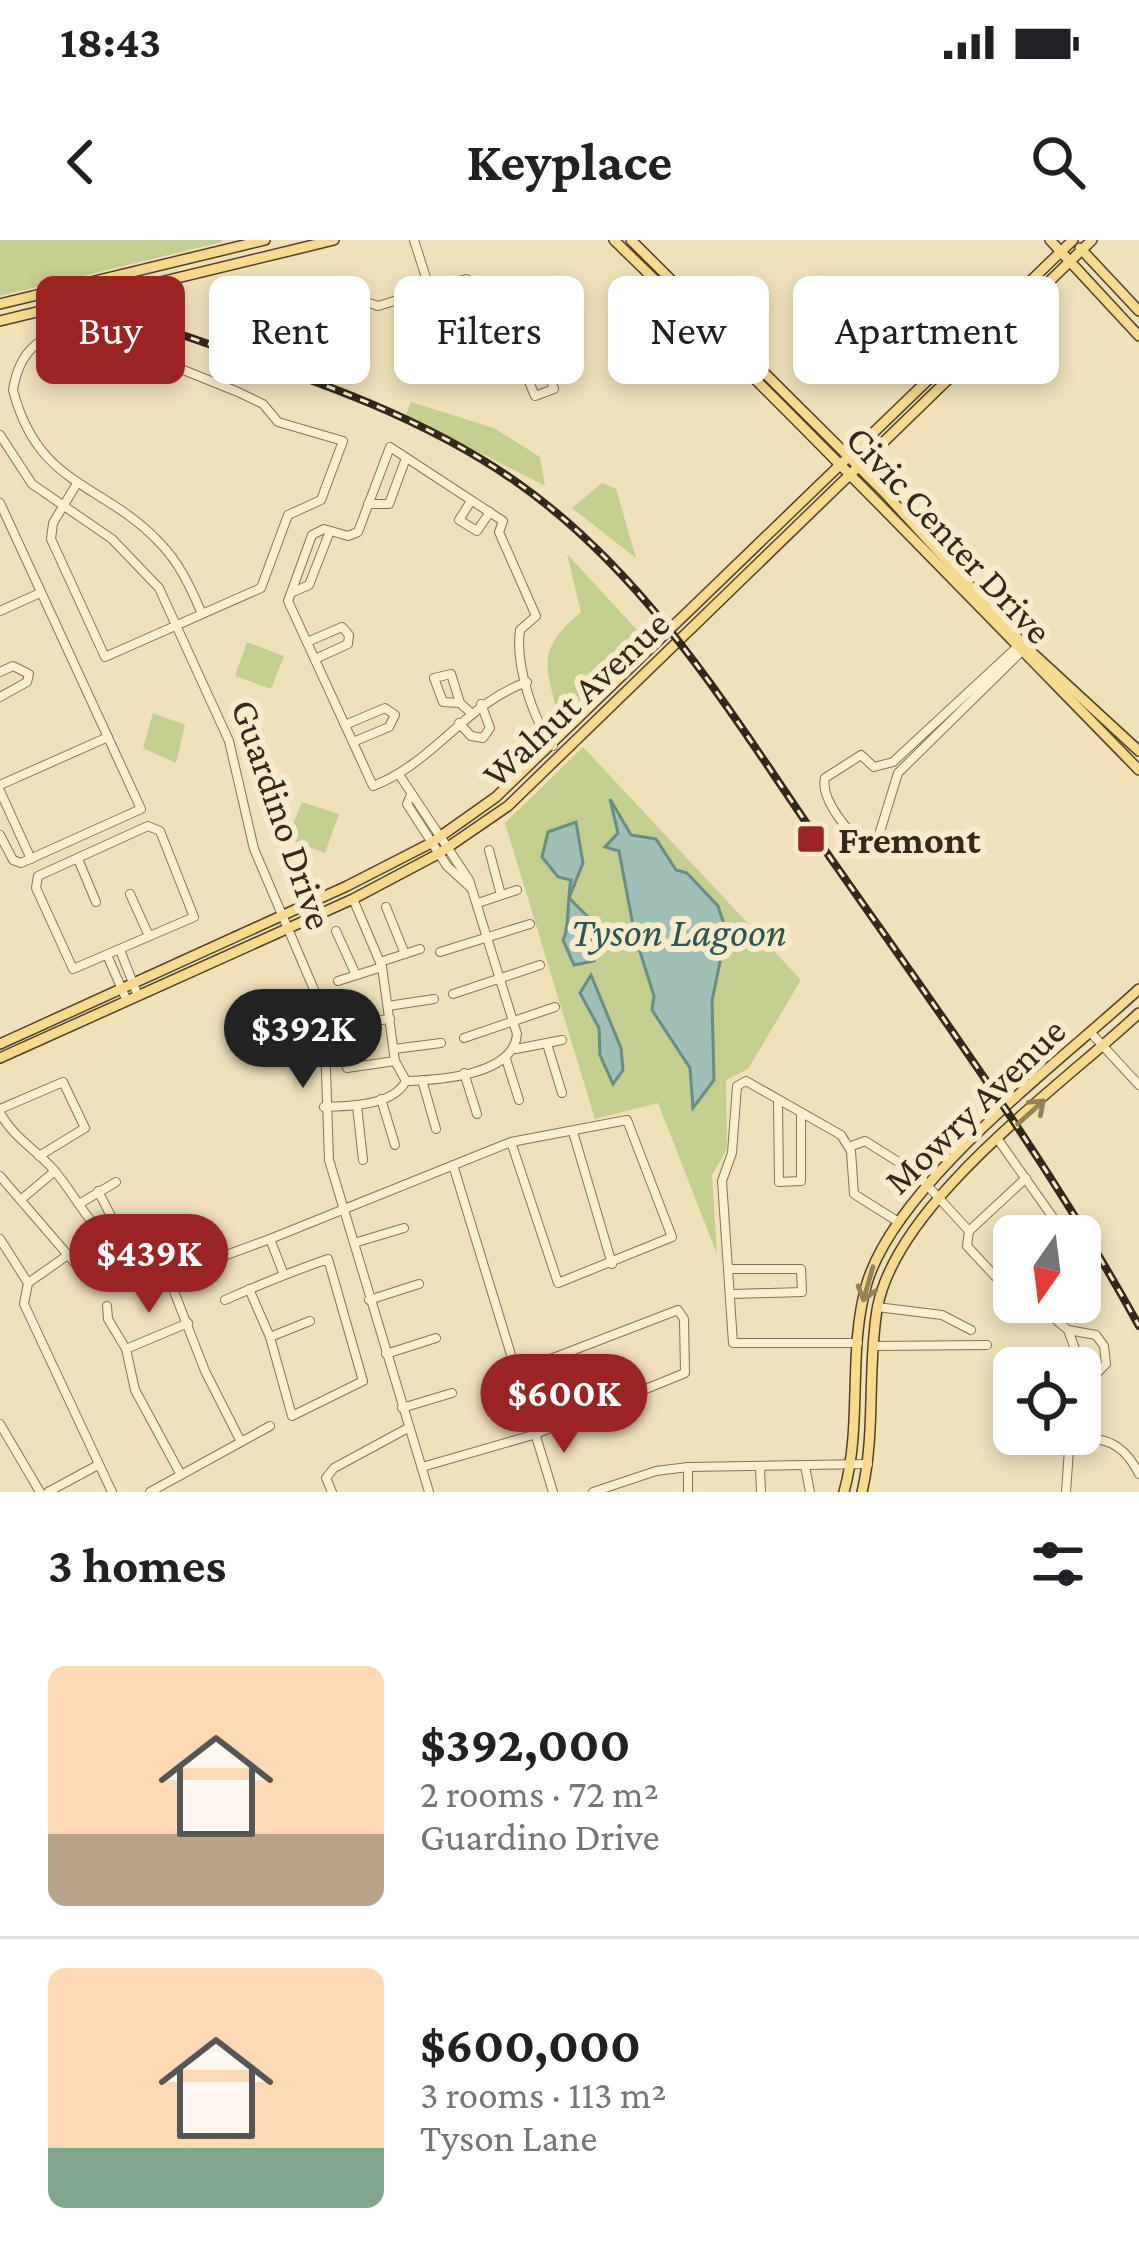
<!DOCTYPE html>
<html lang="en">
<head>
<meta charset="utf-8">
<style>
  :root { --surface:#fff; --page:#f6f6f6; --text:#202124; --muted:#757577; --line:#e0e0e0; --accent:#992421 }
  body { margin:0; font-family:"Crimson Pro",serif; background:var(--page); color:var(--text); height:100vh; display:flex; flex-direction:column; font-size:45px; white-space:nowrap }
  * { box-sizing:border-box; margin:0 }
  p { font-size:39px; color:var(--muted) }
  .icon { flex:none; width:66px; height:66px; fill:none; stroke:currentColor; stroke-width:2; stroke-linecap:round; stroke-linejoin:round }
  .map { position:relative; height:1252px; overflow:hidden }
  .panel { display:flex; flex-direction:column; background:var(--surface); flex:1 }
  .panel>* { flex:none }
  .guide { position:absolute; left:36px; top:36px; width:1068px; height:108px; display:flex; gap:24px }
  .needle { width:78px; rotate:194deg }
  .fabs { position:absolute; left:993px; top:975px; display:grid; gap:24px }
  .fabs a { display:grid; place-items:center; width:108px; height:108px; border-radius:18px; background:var(--surface); box-shadow:0 6px 18px #0003; font-size:60px }
  .price { position:absolute; translate:-50% -102px; padding:0 27px; border-radius:42px; background:var(--accent); color:#fff; font-size:39px; line-height:78px; filter:drop-shadow(0 3px 6px #0008) }
  .price::after { content:''; position:absolute; left:50%; top:72px; width:36px; height:27px; margin-left:-18px; background:inherit; clip-path:polygon(0 0,100% 0,50% 100%) }
  .price.on { background:#222; color:#fff }
  ul { padding:0; list-style:none }
  li { display:flex; align-items:center; gap:36px; height:300px; padding:0 48px }
  li+li { border-top:3px solid var(--line) }
  li span { display:grid; place-items:center; flex:none; width:336px; height:240px; border-radius:18px; color:#555 }
  li>.icon { margin-inline-start:auto }
  span .icon { width:144px; height:144px; fill:#fffc; stroke-width:1 }
  li b { font-size:51px }
  h2 { display:flex; justify-content:space-between; align-items:center; height:144px; padding:0 48px; font-size:51px }
  .tag { padding:0 42px; border-radius:18px; background:var(--surface); box-shadow:0 6px 18px #0003; font-size:42px; line-height:108px }
  .tag.on { background:var(--accent); color:#fff }
  .status { display:flex; justify-content:space-between; align-items:center; height:84px; padding:0 60px; background:var(--surface); direction:ltr }
  .status svg { height:33px; fill:currentColor }
  header { display:flex; justify-content:space-between; align-items:center; height:156px; padding:0 48px; background:var(--surface); font-size:54px; font-weight:700 }
  .map>svg:first-child { display:block }
  .green { fill:#c4ce8e }
  .water { fill:#9fc0b7; stroke:#678d85; stroke-width:3 }
  .lines { fill:none; stroke-linecap:round; stroke-linejoin:round }
  .minor-casing { stroke:#877154; stroke-width:10 }
  .major-casing { stroke:#543e29; stroke-width:12 }
  .minor { stroke:#fbefcd; stroke-width:8 }
  .major { stroke:#f7da8e; stroke-width:9 }
  .rail-casing { stroke:#35281a; stroke-width:8 }
  .rail { stroke:#f7ebca; stroke-width:3; stroke-dasharray:9; stroke-linecap:butt }
  .oneway { stroke:#968154 }
  .poi-dot { fill:#992421; stroke:#f7ebca; stroke-width:4.5 }
  .labels { text-anchor:middle; stroke-width:12; stroke-linejoin:round; paint-order:stroke }
  .street-label { font-size:39px; fill:#35281a; stroke:#f7ebca }
  .poi-label { font-size:39px; font-weight:bold; fill:#35281a; stroke:#f7ebca; text-anchor:start }
  .water-label { font-size:42px; font-style:italic; fill:#285655; stroke:#f7ebca }
</style>
</head>
<body>
<div class="status"><b>18:43</b><svg viewBox="0 0 49 12"><path d="M0 12V9h3v3zM5 12V6h3v6zM10 12V3h3v9zM15 12V0h3v12zM26 1h20v11H26zM47 4h2v5h-2z"/></svg></div>
<header><svg class="icon" aria-label="back" viewBox="0 0 24 24"><path d="M15 5l-7 7 7 7"/></svg>Keyplace<svg class="icon" aria-label="search" viewBox="0 0 24 24"><circle cx="10" cy="10" r="6"/><path d="M15 15l6 6"/></svg></header>
<div class="map">
<svg width="1139" height="1252" viewBox="0 0 1139 1252">
  <rect width="100%" height="100%" fill="#f0e1ba"/>
  <g class="green">
    <polygon points="0,0 221,0 222,2 0,56"/>
    <polygon points="411,162 494,188 540,217 545,246 406,175"/>
    <polygon points="602,243 616,249 636,318 572,268"/>
    <path d="M567,314L647,401L559,479C546,424 535,411 581,372Z"/>
    <polygon points="247,402 284,416 271,449 235,436"/>
    <polygon points="153,473 185,485 176,523 143,508"/>
    <polygon points="583,507 801,740 748,829 726,840 727,909 712,935 717,1014 658,863 595,879 505,583"/>
    <polygon points="302,562 339,574 325,613 287,599"/>
  </g>
  <g class="water">
    <polygon points="610,559 631,595 656,599 676,630 687,633 718,666 726,690 726,712 722,712 712,761 714,840 693,868 690,828 652,770 654,756 635,696 619,611 605,607 618,593"/>
    <path d="M576,582L583,623L569,658L591,680L594,721L574,725L563,700C570,687 567,657 571,640L558,637L542,617L548,592Z"/>
    <polygon points="591,735 621,808 623,830 613,844 600,815 599,788 580,753"/>
  </g>
  <g class="lines">
    <defs>
      <g id="minor">
        <polyline points="414,0 430,50 466,39 534,72 545,102 527,137 535,156 554,149 540,112"/>
        <polyline points="338,65 357,59 378,66 430,50"/>
        <polyline points="0,195 32,244 112,299 159,348 229,501 254,609 324,773 329,920 429,1252"/>
        <path d="M76,245L53,283L51,299L105,417C157,394 209,371 261,348L288,275L321,260L343,201L278,182L263,164L238,152L79,88C41,93 19,111 13,150C38,247 102,242 159,302C179,322 191,348 202,374"/>
        <polyline points="471,261 459,280 477,291 490,272"/>
        <polyline points="0,263 141,569 21,623 13,620 0,595"/>
        <polyline points="368,264 389,264 406,218"/>
        <polyline points="293,352 309,345 330,291"/>
        <polyline points="0,371 40,353"/>
        <polyline points="307,402 342,387 349,395 348,404 315,419"/>
        <path d="M1026,407L898,533L878,598L867,605C849,596 820,558 825,538L861,515L874,527L893,522L1015,409Z"/>
        <polyline points="0,432 13,426 29,434 27,442 0,457"/>
        <path d="M527,442C465,464 435,522 373,546L288,361L312,295L324,289L348,296L358,292L390,207L503,281L499,292L536,376L520,390C515,424 533,480 553,506"/>
        <polyline points="460,463 451,434 434,438 443,462 460,463 471,473"/>
        <polyline points="459,483 471,496 483,498 490,488 481,464"/>
        <polyline points="345,485 385,468 395,475 389,487 353,502"/>
        <polyline points="0,545 108,497"/>
        <polyline points="0,551 31,619"/>
        <polyline points="410,557 407,564 447,626 470,647"/>
        <polygon points="148,586 160,591 194,677 73,729 36,648 38,636"/>
        <polyline points="489,610 501,655"/>
        <polyline points="78,619 96,662"/>
        <polyline points="130,654 149,696"/>
        <path d="M353,659L382,727L395,821L406,841C440,840 514,835 517,794L469,640L400,536"/>
        <polyline points="478,663 517,650"/>
        <polyline points="386,667 405,714"/>
        <polyline points="336,691 356,735"/>
        <polyline points="120,710 138,756"/>
        <polyline points="440,712 530,684"/>
        <polyline points="107,715 127,761"/>
        <polyline points="380,722 420,709"/>
        <polyline points="338,741 382,727"/>
        <polyline points="453,754 540,725"/>
        <polyline points="388,766 434,759"/>
        <polyline points="346,784 390,779"/>
        <polyline points="1091,793 1139,845"/>
        <polyline points="464,798 555,767"/>
        <polyline points="547,804 562,853"/>
        <polyline points="394,809 441,803"/>
        <polyline points="516,809 562,800"/>
        <polyline points="506,819 519,860"/>
        <polyline points="347,828 395,821"/>
        <polyline points="464,833 477,874"/>
        <polyline points="422,840 436,889"/>
        <polyline points="381,859 395,905"/>
        <polyline points="778,862 779,942 801,941 801,875"/>
        <polyline points="357,866 363,920"/>
        <path d="M324,867C350,866 393,866 406,841"/>
        <polyline points="0,869 63,842 85,888 39,916"/>
        <path d="M0,873C14,898 35,909 53,929C75,954 88,986 116,1004L149,997"/>
        <polyline points="573,892 612,1024"/>
        <polyline points="999,901 1066,996"/>
        <polyline points="849,907 865,901 916,933 969,991"/>
        <polyline points="453,925 553,1252"/>
        <polyline points="0,936 79,1028 129,1044 158,1040 270,999 511,902 627,880 672,997 558,1043 511,902"/>
        <polyline points="98,951 125,1003"/>
        <polyline points="24,957 55,931"/>
        <polyline points="79,964 116,942"/>
        <polyline points="969,991 967,1006 1006,1048 1014,1049"/>
        <polyline points="969,991 1026,938"/>
        <polyline points="0,999 28,1043"/>
        <polyline points="270,999 284,1035"/>
        <polyline points="354,1003 404,988"/>
        <polyline points="65,1017 28,1043 24,1064 112,1252"/>
        <polyline points="731,1029 801,1029 802,1052 733,1054"/>
        <polyline points="168,1036 205,1131 240,1200"/>
        <path d="M225,1060C259,1045 293,1031 328,1019L363,1141L292,1176L270,1097L249,1049"/>
        <polyline points="369,1060 419,1044"/>
        <polyline points="1038,1065 1068,1090 1078,1117 1097,1133 1106,1124 1104,1106 1096,1095 1068,1090"/>
        <polyline points="107,1066 108,1079 126,1109 135,1150 181,1235"/>
        <polyline points="877,1067 942,1075 971,1090"/>
        <polyline points="270,1097 310,1081"/>
        <polyline points="858,1103 733,1103 722,941 732,913 737,846 746,841 841,895 851,911 854,954 897,981"/>
        <polyline points="873,1106 987,1105"/>
        <polyline points="126,1109 188,1083"/>
        <polyline points="386,1114 436,1098"/>
        <polyline points="1070,1128 1078,1117"/>
        <polyline points="402,1168 452,1153"/>
        <polyline points="0,1184 40,1252"/>
        <path d="M1070,1196C1106,1198 1123,1202 1139,1234"/>
        <polyline points="805,1226 810,1252"/>
        <polyline points="422,1227 533,1195 685,1133 684,1079 678,1070 514,1133"/>
        <polyline points="688,1227 688,1252"/>
        <polyline points="760,1227 761,1252"/>
        <polyline points="48,1252 98,1225"/>
        <polyline points="150,1252 270,1186"/>
        <polyline points="332,1252 326,1238 334,1228 408,1188"/>
        <polyline points="593,1252 656,1231 688,1227 868,1224"/>
        <polyline points="1066,1252 1070,1195"/>
      </g>
      <g id="major">
        <path d="M614,0C792,173 965,352 1139,530"/>
        <polyline points="631,0 883,251 1026,407 1139,511"/>
        <polyline points="1050,0 1139,96"/>
        <polyline points="1080,8 1139,71"/>
        <polyline points="0,64 265,0"/>
        <polyline points="0,81 334,0"/>
        <polyline points="0,804 347,646 431,603 496,557 1073,0"/>
        <polyline points="0,818 353,659 438,614 508,566 1092,0"/>
        <path d="M844,1252C863,1183 847,1111 867,1043C897,943 1060,822 1139,749"/>
        <path d="M862,1252C876,1192 867,1131 877,1070C895,963 1060,847 1139,773"/>
      </g>
    </defs>
    <use href="#minor" class="minor-casing"/>
    <use href="#major" class="major-casing"/>
    <use href="#minor" class="minor"/>
    <use href="#major" class="major"/>
    <defs>
      <path id="rail" d="M140,80C267,126 403,163 515,241C653,337 739,487 834,623C940,774 1050,924 1139,1086"/>
    </defs>
    <use href="#rail" class="rail-casing"/>
    <use href="#rail" class="rail"/>
  </g>
  <defs><path id="oneway-shaft" d="M-6 0H5M1.5-3L5.5 0L1.5 3" fill="none" stroke-width="1.6" stroke-linecap="round" stroke-linejoin="round" transform="scale(3)"/></defs>
  <g class="oneway">
    <use href="#oneway-shaft" transform="translate(1031 872) rotate(-42)"/>
    <use href="#oneway-shaft" transform="translate(868 1044) rotate(106)"/>
  </g>
  <rect class="poi-dot" x="796" y="584" width="30" height="30" rx="6"/>
  <g class="labels">
    <g class="street-label">
      <text transform="translate(950 294) rotate(47)" y="14">Civic Center Drive</text>
      <text transform="translate(575 458) rotate(-43)" y="14">Walnut Avenue</text>
      <text transform="translate(283 574) rotate(71)" y="14">Guardino Drive</text>
      <text transform="translate(974 865) rotate(-44)" y="14">Mowry Avenue</text>
    </g>
    <g class="poi-label">
      <text x="838" y="613">Fremont</text>
    </g>
    <g class="water-label">
      <text x="679" y="706">Tyson Lagoon</text>
    </g>
  </g>
</svg>
<div class="fabs">
<a><svg class="needle" viewBox="-14 -14 28 28"><path d="M0-13l5 13h-10z" fill="#e53935"/><path d="M0 13l5-13h-10z" fill="#757577"/></svg></a>
<a><svg class="icon" aria-label="locate" viewBox="0 0 24 24"><circle cx="12" cy="12" r="6"/><path d="M12 2v4M12 18v4M2 12h4M18 12h4"/></svg></a>
</div>
<b class="price on" style="left:303px;top:851px">$392K</b>
<b class="price" style="left:149px;top:1076px">$439K</b>
<b class="price" style="left:564px;top:1216px">$600K</b>
<div class="guide">
<a class="tag on">Buy</a>
<a class="tag">Rent</a>
<a class="tag">Filters</a>
<a class="tag">New</a>
<a class="tag">Apartment</a>
</div>
</div>
<section class="panel">
<h2>3 homes<svg class="icon" aria-label="filters" viewBox="0 0 24 24"><path d="M4 7h16M4 17h16"/><circle cx="9" cy="7" r="2"/><circle cx="15" cy="17" r="2"/></svg></h2>
<ul>
<li><span style="background:linear-gradient(#ffd9b3 70%,#b9a48a 0)"><svg class="icon" aria-label="home" viewBox="0 0 24 24"><path d="M3 11l9-7 9 7M6 9v11h12V9"/></svg></span><div><b>$392,000</b><p>2 rooms · 72 m²</p><p>Guardino Drive</p></div></li>
<li><span style="background:linear-gradient(#ffd9b3 75%,#7fa58c 0)"><svg class="icon" aria-label="home" viewBox="0 0 24 24"><path d="M3 11l9-7 9 7M6 9v11h12V9"/></svg></span><div><b>$600,000</b><p>3 rooms · 113 m²</p><p>Tyson Lane</p></div></li>
</ul>
</section>
</body>
</html>
